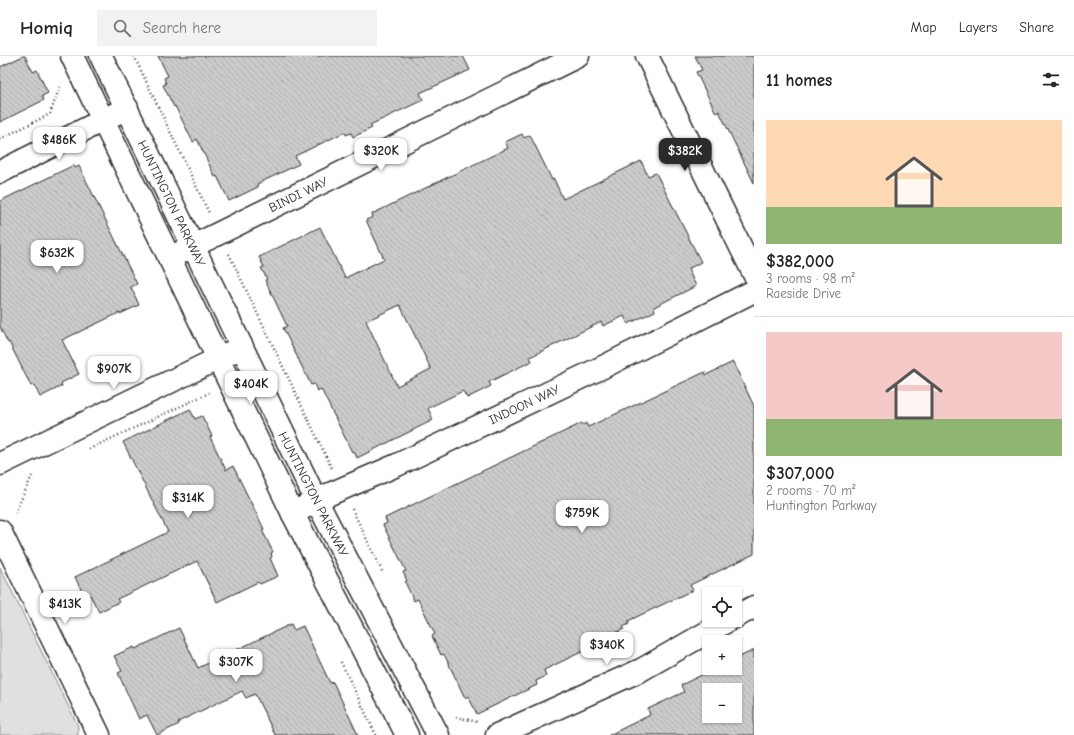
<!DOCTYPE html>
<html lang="en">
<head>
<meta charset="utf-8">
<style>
  :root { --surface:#fff; --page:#f2f2f2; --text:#222; --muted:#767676; --line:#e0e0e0; --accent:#2b2b2b }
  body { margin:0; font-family:"Comic Neue",sans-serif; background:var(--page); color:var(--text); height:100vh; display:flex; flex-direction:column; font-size:15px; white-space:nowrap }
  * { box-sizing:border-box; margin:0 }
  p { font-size:13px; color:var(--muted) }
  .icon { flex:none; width:22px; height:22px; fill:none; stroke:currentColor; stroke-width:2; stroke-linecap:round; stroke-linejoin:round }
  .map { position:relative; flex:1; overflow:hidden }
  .details { display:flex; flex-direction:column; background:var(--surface); width:320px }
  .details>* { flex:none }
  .tools { position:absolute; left:702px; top:531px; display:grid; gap:8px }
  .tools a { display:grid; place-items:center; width:40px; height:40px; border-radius:0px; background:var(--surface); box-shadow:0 1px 3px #0004; font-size:20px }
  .price { position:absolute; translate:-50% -34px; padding:0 9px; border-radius:8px; background:#fff; color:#222; font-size:13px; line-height:26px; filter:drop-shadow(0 1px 2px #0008) }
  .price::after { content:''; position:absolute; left:50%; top:24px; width:12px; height:9px; margin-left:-6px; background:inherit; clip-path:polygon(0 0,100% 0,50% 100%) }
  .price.current { background:var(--accent); color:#fff }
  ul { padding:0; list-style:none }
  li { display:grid; align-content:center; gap:8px; height:212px; padding:0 12px }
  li+li { border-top:1px solid var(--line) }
  li span { display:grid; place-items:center; height:124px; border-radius:0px; color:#555 }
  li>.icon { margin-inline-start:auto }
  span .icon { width:72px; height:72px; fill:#fffc; stroke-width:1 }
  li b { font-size:17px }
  h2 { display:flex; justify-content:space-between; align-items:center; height:48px; padding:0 12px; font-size:17px }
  header { display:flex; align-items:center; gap:24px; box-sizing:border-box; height:56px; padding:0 20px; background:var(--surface); border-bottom:1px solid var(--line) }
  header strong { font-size:19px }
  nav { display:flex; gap:22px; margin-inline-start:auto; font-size:14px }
  .search { width:280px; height:36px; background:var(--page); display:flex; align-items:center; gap:10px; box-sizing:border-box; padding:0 14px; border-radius:0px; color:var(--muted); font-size:15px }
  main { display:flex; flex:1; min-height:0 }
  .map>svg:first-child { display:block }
  .park { fill:#e0e0e0; stroke:#868686 }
  .building { fill:url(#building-back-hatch); stroke:#2b2b2b; fill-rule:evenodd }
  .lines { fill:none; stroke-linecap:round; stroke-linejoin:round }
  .minor-casing { stroke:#2b2b2b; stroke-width:25 }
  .tertiary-casing { stroke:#2b2b2b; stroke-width:25 }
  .path { stroke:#2b2b2b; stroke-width:2.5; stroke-dasharray:1 3; stroke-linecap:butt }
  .minor { stroke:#fff; stroke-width:22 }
  .tertiary { stroke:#fff; stroke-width:22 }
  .labels { text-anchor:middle; stroke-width:3.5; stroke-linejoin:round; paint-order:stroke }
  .street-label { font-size:13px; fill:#2b2b2b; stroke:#fff }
</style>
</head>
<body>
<header>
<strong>Homiq</strong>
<div class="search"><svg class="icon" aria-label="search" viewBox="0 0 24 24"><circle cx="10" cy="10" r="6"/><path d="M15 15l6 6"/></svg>Search here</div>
<nav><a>Map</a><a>Layers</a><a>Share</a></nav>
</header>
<main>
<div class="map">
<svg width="754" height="679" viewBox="0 0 754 679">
  <defs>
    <pattern id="building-back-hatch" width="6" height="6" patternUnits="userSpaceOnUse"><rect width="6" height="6" fill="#cbcbcb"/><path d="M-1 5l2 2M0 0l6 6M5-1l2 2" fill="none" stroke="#aeaeae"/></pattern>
  </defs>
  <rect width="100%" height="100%" fill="#fff"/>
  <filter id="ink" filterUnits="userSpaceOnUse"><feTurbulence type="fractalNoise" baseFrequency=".025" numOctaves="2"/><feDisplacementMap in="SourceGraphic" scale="8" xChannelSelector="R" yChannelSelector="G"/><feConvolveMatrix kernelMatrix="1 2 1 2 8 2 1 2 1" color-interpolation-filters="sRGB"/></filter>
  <g filter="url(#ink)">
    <polygon class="park" points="0,511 78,670 78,679 0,679"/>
    <g class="building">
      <polygon points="23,0 25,0 33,16 37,14 48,37 42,40 44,44 0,66 0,11"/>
      <polygon points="158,0 463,0 470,14 420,37 423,44 370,69 372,72 353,81 351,77 346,79 345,76 295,100 299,108 257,128 258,131 229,145 217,120 215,121 197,83 193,86 175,50 174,51 163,29 166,28 164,22 168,20"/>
      <polygon points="695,0 754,0 754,127 719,55 716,57 696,16 702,14"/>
      <path d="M522,78L524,82L530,79L552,124L554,123L563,143L641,105L648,120L656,117L701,206L688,213L696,230L654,251L655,255L628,268L624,260L603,270L601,266L530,301L532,305L489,326L491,330L467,342L463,335L428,352L433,364L357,402L354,395L352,396L321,333L317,335L314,328L311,329L283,272L287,270L265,224L267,223L261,212L264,211L259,201L320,171L345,222L384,203L366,164L373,161L372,158L446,122L508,92L505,86ZM400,249L431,313L397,330L366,265Z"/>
      <polygon points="74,109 75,112 79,110 137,228 131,231 139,249 120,258 119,257 62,284 79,318 61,327 62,330 40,341 34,329 31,330 9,286 8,287 0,271 0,145"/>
      <polygon points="733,306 754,350 754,498 690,529 693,534 628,565 629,568 623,571 624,573 593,588 594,590 544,614 546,620 536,625 537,629 477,658 468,640 465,642 444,598 441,599 432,580 435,578 418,543 414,545 405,526 407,525 403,516 406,515 383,469 387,467 385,462 582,367 583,369 586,367 588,371 705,316 706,319"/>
      <polygon points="190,353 195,363 202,360 212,380 210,381 226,414 233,410 264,473 262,474 273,496 271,497 272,501 270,502 278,520 260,528 258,526 217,546 197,505 117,543 119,546 99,556 90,539 85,542 75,521 168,476 123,386"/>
      <polygon points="291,568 294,574 303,570 330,627 333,626 358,679 275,679 255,638 246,642 242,635 178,666 179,668 157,679 147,659 139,663 118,617 122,615 114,600 134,591 135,593 179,572 198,612"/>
      <path d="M754,594V679H609L650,659L648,653L684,636L681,629L716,612H735V603ZM709,634H735V660H709Z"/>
    </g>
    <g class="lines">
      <defs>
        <g id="minor">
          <polyline points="647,0 754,218"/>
          <polyline points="0,116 127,52"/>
          <polyline points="169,202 578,0"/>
          <polyline points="0,408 242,291"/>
          <polyline points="293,458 316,444 397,409 605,310 754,235"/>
          <polyline points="0,475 99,679"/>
          <polyline points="735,561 754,551"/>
          <polyline points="497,679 641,614 729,564"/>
        </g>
        <g id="tertiary">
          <polyline points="72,0 293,458 407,679"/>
          <polyline points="101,0 316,444 438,679"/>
        </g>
      </defs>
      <use href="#minor" class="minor-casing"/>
      <use href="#tertiary" class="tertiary-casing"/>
      <g class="path">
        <polyline points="134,0 209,157"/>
        <polyline points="0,83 50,58 60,30"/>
        <polyline points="229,198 332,413"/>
        <polyline points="89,393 209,337"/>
        <polyline points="352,453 383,517"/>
        <polyline points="15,457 32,420"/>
        <polyline points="341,606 376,679"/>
        <polyline points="456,661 478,666"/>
      </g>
      <use href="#minor" class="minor"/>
      <use href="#tertiary" class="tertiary"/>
    </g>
  </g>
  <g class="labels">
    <g class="street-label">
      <text transform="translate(298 138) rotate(-26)" y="5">BINDI WAY</text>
      <text transform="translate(172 147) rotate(64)" y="5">HUNTINGTON PARKWAY</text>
      <text transform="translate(524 348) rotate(-25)" y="5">INDOON WAY</text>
      <text transform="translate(314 438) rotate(63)" y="5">HUNTINGTON PARKWAY</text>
    </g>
  </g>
</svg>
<div class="tools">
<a><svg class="icon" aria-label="locate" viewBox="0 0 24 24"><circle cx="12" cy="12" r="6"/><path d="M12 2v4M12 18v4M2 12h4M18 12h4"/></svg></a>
<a>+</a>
<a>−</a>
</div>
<b class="price" style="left:59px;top:105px">$486K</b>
<b class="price" style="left:381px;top:116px">$320K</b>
<b class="price current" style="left:685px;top:116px">$382K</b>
<b class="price" style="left:57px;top:218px">$632K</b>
<b class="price" style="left:114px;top:334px">$907K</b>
<b class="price" style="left:251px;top:349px">$404K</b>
<b class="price" style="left:188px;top:463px">$314K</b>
<b class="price" style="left:582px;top:478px">$759K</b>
<b class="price" style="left:65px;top:569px">$413K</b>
<b class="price" style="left:607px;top:610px">$340K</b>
<b class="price" style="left:236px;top:627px">$307K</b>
</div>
<section class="details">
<h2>11 homes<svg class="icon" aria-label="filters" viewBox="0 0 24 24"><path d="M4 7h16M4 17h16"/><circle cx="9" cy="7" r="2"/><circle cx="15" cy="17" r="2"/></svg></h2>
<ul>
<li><span style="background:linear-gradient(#ffd9b3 70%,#8fb573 0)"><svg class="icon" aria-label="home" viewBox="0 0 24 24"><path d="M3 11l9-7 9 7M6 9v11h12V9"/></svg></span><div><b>$382,000</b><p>3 rooms · 98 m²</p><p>Raeside Drive</p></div></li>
<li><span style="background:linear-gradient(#f6c9c9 70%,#8fb573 0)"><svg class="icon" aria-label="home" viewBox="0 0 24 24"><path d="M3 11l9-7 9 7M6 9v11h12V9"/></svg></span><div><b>$307,000</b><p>2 rooms · 70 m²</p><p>Huntington Parkway</p></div></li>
</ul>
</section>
</main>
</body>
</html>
